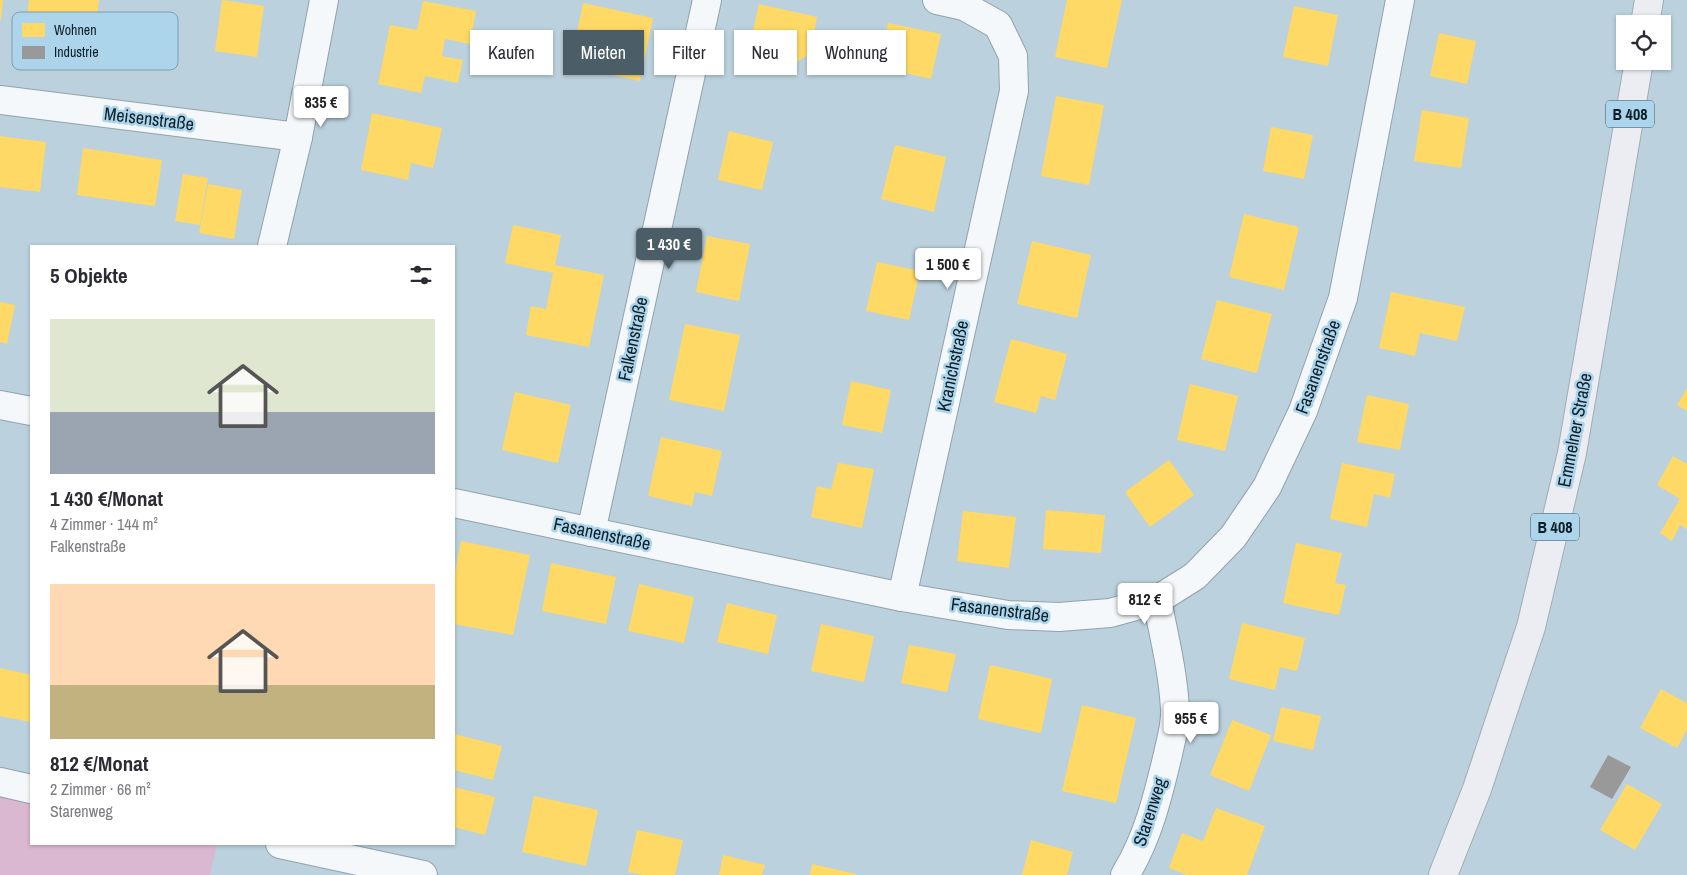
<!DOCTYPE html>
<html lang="de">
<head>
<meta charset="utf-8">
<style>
  :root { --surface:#fff; --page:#f7f7f7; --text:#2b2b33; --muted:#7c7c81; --accent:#4b5d66 }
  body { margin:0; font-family:"Archivo Narrow",sans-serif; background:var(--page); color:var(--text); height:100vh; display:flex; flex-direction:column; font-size:19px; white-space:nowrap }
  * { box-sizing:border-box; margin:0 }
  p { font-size:16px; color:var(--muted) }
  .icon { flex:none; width:28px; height:28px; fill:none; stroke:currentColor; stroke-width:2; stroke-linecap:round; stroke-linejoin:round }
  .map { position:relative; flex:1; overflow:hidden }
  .panel { position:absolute; left:30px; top:245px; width:425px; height:600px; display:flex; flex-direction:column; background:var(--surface); border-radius:0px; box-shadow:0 1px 4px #0004 }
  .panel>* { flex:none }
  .banner { position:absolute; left:470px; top:30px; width:475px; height:45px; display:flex; gap:10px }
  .tools { position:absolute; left:1616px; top:15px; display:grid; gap:10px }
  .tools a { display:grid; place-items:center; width:55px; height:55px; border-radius:0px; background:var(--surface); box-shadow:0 1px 4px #0004; font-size:25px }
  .price { position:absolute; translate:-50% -42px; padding:0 11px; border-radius:5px; background:#fff; color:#222; font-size:16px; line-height:32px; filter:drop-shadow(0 1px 2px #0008) }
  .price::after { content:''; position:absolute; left:50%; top:30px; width:15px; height:11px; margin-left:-8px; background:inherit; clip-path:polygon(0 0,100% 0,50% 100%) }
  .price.on { background:var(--accent); color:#fff }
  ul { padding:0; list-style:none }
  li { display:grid; align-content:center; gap:10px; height:265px; padding:0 20px }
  li span { display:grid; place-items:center; height:155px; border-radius:0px; color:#555 }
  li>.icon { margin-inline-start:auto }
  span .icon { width:90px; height:90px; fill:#fffc; stroke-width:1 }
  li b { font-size:21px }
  h2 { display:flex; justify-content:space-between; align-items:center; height:60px; padding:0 20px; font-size:21px }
  .tag { padding:0 18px; border-radius:0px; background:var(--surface); box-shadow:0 1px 4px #0004; font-size:18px; line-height:45px }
  .tag.on { background:var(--accent); color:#fff }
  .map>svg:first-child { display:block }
  .green { fill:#dbb8d1 }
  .homes { fill:#ffd966 }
  .industry { fill:#999 }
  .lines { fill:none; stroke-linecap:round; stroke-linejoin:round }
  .minor-casing { stroke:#91a2ac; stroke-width:30 }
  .primary-casing { stroke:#a1adb3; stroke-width:30 }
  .minor { stroke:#f5f8fa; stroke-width:28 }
  .primary { stroke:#ebedf3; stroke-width:28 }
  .labels { text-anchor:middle; stroke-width:5; stroke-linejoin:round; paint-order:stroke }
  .shield { fill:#acd5ec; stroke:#3d5561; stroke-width:1 }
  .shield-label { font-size:16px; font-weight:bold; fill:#0e1e26 }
  .street-label { font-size:18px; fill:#0e1e26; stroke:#acd5ec }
  .key { fill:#acd5ec; stroke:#7d9eb1; stroke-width:1 }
  .key-label { font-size:14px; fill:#0e1e26 }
</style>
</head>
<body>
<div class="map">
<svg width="1687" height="875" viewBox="0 0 1687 875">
  <rect width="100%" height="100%" fill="#bbd1dd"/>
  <polygon class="green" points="0,782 31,789 31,844 217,844 210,875 0,875"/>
  <g class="homes">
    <polygon points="0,0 3,0 1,20 0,20"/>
    <polygon points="29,0 99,0 93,53 24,45"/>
    <polygon points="222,0 264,6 257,57 215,51"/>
    <polygon points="1067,0 1122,0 1107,68 1055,57"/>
    <polygon points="423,1 476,11 470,44 445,39 442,56 463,60 458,83 425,76 421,93 378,84 390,25 417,30"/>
    <polygon points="583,3 653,18 640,81 594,71 600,43 576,37"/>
    <polygon points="759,4 817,17 810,54 781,71 746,63"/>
    <polygon points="1294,6 1338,15 1328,66 1283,57"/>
    <polygon points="888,23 941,34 931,79 878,67"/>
    <polygon points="1439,33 1476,41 1467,84 1430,76"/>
    <polygon points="1056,96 1104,105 1089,185 1041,176"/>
    <polygon points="1422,110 1469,118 1461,168 1414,161"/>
    <polygon points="372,113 442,128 433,168 411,163 408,180 361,170"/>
    <polygon points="1271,127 1313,135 1304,179 1263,171"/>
    <polygon points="729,131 773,142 762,190 718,180"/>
    <polygon points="0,136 46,142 40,192 0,187"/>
    <polygon points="895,145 946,157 934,212 881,199"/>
    <polygon points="83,148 162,160 155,206 77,195"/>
    <polygon points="183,174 208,178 200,225 175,221"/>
    <polygon points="208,184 242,190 234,239 199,233"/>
    <polygon points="1244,214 1299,227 1284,290 1229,277"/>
    <polygon points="513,225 561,235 555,265 604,275 589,347 526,335 531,306 546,309 553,273 505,263"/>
    <polygon points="707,236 750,244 739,301 696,292"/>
    <polygon points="1032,241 1091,255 1077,318 1017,304"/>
    <polygon points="877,262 920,271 909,320 866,311"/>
    <polygon points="1391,292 1465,307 1457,341 1420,333 1415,356 1379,348"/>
    <polygon points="1217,300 1272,314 1257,373 1201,359"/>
    <polygon points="0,302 15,305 7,344 0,342"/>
    <polygon points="685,324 740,335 724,411 669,400"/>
    <polygon points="1011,339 1067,354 1055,400 1041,396 1036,413 994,402"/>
    <polygon points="851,381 891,390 882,433 842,425"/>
    <polygon points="1190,384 1238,396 1225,451 1177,440"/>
    <polygon points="1687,388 1687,411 1677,405"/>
    <polygon points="515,392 571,405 558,463 502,450"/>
    <polygon points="1367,395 1409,404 1400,450 1357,442"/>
    <polygon points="661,437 722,451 712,496 695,492 692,506 648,496"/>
    <polygon points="1673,456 1687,464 1687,529 1680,525 1672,541 1660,533 1680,499 1657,485"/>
    <polygon points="1169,460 1194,495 1150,527 1125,492"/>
    <polygon points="838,463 874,469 862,528 811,517 817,486 831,489"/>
    <polygon points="1342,463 1395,474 1390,498 1374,494 1367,527 1330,519"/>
    <polygon points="1046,510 1105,515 1101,553 1043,549"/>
    <polygon points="963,511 1016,517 1009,568 957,561"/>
    <polygon points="461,541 530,555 513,635 454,624 454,577"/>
    <polygon points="1296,543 1342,553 1335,583 1346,585 1339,615 1283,603"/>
    <polygon points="551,563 616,577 606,624 542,611"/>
    <polygon points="639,584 694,597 684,643 628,631"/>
    <polygon points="727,603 777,615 768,654 717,642"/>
    <polygon points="1242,623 1305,638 1297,671 1280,667 1275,690 1229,679"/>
    <polygon points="821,624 874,636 864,682 811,671"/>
    <polygon points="909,645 956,654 947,692 901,683"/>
    <polygon points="990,665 1052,679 1041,733 978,719"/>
    <polygon points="0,668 31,675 31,715 30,722 0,716"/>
    <polygon points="1661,689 1687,703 1687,730 1677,748 1640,728"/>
    <polygon points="1082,705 1136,718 1116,803 1062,791"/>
    <polygon points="1281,707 1321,716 1313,750 1273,741"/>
    <polygon points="1232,720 1271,735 1249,791 1210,775"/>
    <polygon points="454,734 502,746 493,780 454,770"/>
    <polygon points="1627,784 1662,804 1635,850 1600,830"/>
    <polygon points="454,787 495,797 485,835 454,827"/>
    <polygon points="534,796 598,810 586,866 522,852"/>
    <polygon points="1216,808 1265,826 1247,875 1187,875 1169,868 1182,833 1203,841"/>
    <polygon points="637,830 683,840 675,875 642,875 628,872"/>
    <polygon points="1031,840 1073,852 1067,875 1022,875"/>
    <polygon points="723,855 765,865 762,875 719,875"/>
    <polygon points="812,864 856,874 856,875 810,875"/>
  </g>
  <polygon class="industry" points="1608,755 1631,767 1612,799 1590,787"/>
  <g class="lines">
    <defs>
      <g id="minor">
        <polyline points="0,100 298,137"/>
        <polyline points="272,246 298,137 324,0"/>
        <polyline points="0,405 31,411"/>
        <polyline points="454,503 902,597 1008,615 1059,617 1110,613 1157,600 1195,576 1233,537 1267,487 1303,411 1343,298 1400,0"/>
        <polyline points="591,532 707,0"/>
        <polyline points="902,597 1014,91 1013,56 998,25 964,6 937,0"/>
        <polyline points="0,782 31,789"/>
        <polyline points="280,844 423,875"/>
        <path d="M1125,875C1148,838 1158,796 1168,754C1171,740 1176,723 1175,709C1173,672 1164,636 1157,600"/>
      </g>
      <g id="primary">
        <polyline points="1645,24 1649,0"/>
        <polyline points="1443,875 1477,789 1531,627 1572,453 1639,61"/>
      </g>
    </defs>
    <use href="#minor" class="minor-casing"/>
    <use href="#primary" class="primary-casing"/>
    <use href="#minor" class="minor"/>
    <use href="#primary" class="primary"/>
  </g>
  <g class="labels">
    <g class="shield">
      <rect x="1606" y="100.5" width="48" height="27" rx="4"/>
      <rect x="1531" y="513.5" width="48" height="27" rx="4"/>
    </g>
    <g class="shield-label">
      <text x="1630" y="120">B 408</text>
      <text x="1555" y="533">B 408</text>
    </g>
    <g class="street-label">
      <text transform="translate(149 119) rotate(7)" y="6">Meisenstraße</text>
      <text transform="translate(633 339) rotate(-78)" y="6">Falkenstraße</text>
      <text transform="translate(953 366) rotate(-78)" y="6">Kranichstraße</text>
      <text transform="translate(1318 367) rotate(-70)" y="6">Fasanenstraße</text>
      <text transform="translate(1575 430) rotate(-79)" y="6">Emmelner Straße</text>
      <text transform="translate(602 534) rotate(12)" y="6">Fasanenstraße</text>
      <text transform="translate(1000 610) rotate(7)" y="6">Fasanenstraße</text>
      <text transform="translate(1150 812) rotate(-72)" y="6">Starenweg</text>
    </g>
  </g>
  <rect x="12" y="12" width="166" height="58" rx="8" class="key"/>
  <rect x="22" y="23" width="23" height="14" fill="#ffd966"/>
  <rect x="22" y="46" width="23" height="13" fill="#999"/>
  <g class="key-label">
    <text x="54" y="35">Wohnen</text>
    <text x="54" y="57">Industrie</text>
  </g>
</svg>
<div class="tools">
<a><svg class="icon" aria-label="locate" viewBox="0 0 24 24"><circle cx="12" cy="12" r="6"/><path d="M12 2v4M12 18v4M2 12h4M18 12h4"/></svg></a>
</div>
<b class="price" style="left:321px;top:128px">835 €</b>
<b class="price on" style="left:669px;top:270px">1 430 €</b>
<b class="price" style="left:948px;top:290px">1 500 €</b>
<b class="price" style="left:1145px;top:625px">812 €</b>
<b class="price" style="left:1191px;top:744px">955 €</b>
<div class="banner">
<a class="tag">Kaufen</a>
<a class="tag on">Mieten</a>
<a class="tag">Filter</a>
<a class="tag">Neu</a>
<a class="tag">Wohnung</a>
</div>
<section class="panel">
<h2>5 Objekte<svg class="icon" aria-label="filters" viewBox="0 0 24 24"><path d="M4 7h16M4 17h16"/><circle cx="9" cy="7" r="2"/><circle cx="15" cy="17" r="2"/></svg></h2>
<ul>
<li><span style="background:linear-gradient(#dfe7d0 60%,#9aa5b1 0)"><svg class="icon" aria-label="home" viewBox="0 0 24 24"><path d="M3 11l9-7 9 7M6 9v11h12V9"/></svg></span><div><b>1 430 €/Monat</b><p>4 Zimmer · 144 m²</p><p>Falkenstraße</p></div></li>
<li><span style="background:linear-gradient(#ffd9b3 65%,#c2b280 0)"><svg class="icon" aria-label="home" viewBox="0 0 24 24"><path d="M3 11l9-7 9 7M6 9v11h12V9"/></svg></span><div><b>812 €/Monat</b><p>2 Zimmer · 66 m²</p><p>Starenweg</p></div></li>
</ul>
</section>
</div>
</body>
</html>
